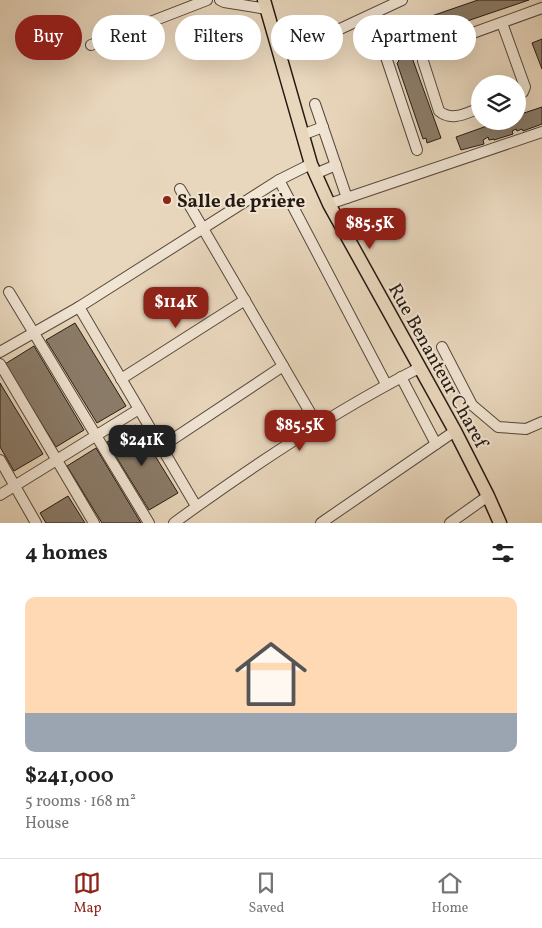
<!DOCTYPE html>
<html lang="en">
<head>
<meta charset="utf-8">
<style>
  :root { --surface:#fff; --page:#f2f2f2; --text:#222; --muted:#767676; --line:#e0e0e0; --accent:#8f2418 }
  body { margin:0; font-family:Vollkorn,serif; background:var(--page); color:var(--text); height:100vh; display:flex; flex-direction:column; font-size:19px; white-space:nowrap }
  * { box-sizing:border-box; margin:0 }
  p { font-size:16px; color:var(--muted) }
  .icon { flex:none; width:28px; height:28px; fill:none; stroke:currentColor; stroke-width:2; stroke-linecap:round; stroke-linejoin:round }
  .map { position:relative; height:523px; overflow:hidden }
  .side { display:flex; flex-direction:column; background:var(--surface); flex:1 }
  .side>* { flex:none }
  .banner { position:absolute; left:15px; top:15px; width:512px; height:45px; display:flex; gap:10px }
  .controls { position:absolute; left:471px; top:75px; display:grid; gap:10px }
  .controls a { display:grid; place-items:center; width:55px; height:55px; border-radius:50%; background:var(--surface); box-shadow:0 5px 20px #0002; font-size:25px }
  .price { position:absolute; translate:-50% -42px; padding:0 11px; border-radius:10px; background:var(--accent); color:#fff; font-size:16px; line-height:32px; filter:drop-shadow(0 1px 2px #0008) }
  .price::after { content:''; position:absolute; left:50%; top:30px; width:15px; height:11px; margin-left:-8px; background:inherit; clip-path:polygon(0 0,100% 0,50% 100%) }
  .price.on { background:#222; color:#fff }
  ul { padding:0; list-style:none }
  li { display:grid; align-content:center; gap:10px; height:265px; padding:0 25px }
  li+li { border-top:1px solid var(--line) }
  li span { display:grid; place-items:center; height:155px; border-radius:10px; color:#555 }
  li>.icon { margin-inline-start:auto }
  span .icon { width:90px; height:90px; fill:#fffc; stroke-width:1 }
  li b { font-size:21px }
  h2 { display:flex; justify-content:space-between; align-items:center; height:60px; padding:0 25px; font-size:21px }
  .pill { padding:0 18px; border-radius:22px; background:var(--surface); box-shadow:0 5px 20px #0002; font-size:18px; line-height:45px }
  .pill.on { background:var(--accent); color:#fff }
  .menu { display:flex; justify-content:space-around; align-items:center; height:70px; border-top:1px solid var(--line); background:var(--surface); font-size:14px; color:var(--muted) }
  .menu a { display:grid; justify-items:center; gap:2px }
  .menu .on { color:var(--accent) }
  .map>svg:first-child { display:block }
  .building { fill:#8b7c6a; stroke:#251a11 }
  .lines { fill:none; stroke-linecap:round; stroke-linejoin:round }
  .minor-casing { stroke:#56493c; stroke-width:12 }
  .major-casing { stroke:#251a11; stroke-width:15 }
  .minor { stroke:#f1e5d4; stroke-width:10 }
  .major { stroke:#e9d7bd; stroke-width:12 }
  .poi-dot { fill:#8f2418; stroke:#f1e5d4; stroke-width:2 }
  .labels { text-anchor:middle; stroke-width:4; stroke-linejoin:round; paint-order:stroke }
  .poi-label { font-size:19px; font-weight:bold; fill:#251a11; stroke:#f1e5d4; text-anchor:start }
  .street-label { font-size:19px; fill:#251a11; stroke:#f1e5d4 }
</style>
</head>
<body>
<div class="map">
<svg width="542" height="523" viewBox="0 0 542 523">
  <rect width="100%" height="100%" fill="#e9d7bd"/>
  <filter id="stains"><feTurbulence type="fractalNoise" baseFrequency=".004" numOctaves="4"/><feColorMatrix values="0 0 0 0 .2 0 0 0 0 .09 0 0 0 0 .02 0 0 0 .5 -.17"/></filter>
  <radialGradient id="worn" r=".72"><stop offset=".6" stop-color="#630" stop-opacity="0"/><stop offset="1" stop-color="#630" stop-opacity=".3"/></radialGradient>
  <g class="building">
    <polygon points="478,0 529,0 420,37 416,25 421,23 420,20"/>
    <polygon points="542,39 542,69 532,43"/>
    <polygon points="410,52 441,138 427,143 426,138 423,139 397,63 399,61 397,57"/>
    <polygon points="542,107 542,124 523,131 522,129 517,131 516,129 512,131 513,134 494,140 494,139 489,140 488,137 483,140 484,144 461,150 456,137 501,121 518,121 518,115"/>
    <polygon points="75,323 126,406 97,423 46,340"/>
    <polygon points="34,346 84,430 56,447 5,364"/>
    <polygon points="0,383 43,454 14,471 0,447"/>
    <polygon points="136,425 178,493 149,510 107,442"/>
    <polygon points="96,448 141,523 102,523 67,466"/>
    <polygon points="68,496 85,523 46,523 40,513"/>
  </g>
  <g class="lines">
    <defs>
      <g id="minor">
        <polyline points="220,0 224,2 267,9"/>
        <polyline points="372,15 417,150"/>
        <polyline points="502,23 525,87 523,92 518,95"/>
        <polyline points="91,45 207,0"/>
        <polyline points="280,57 402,0"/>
        <polyline points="315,104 347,198"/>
        <path d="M480,108C466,113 452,122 439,111L423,61C422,53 428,51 434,47L542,8"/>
        <polyline points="302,135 323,127"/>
        <polyline points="315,174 336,165"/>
        <polyline points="279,180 386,384"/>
        <polyline points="180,189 318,426"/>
        <polyline points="329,204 542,132"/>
        <polyline points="9,292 149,523"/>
        <polyline points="79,307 196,506"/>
        <polyline points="442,347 472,405 498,427 526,429 542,422"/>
        <polyline points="0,352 79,307 279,180 311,164"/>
        <polyline points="0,364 94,523"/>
        <polyline points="401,377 436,444"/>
        <polyline points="121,379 245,300"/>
        <polyline points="161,447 283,366"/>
        <polyline points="0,460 36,523"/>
        <polyline points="0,495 139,409"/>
        <path d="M174,523C252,466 333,412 419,368"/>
        <polyline points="321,523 455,431"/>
        <polyline points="450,523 488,496"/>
      </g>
      <polyline id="major" points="264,0 311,164 329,204 455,431 488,496 500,523"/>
    </defs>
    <use href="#minor" class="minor-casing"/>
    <use href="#major" class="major-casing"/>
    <use href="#minor" class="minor"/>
    <use href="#major" class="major"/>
  </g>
  <circle class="poi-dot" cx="167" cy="200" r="5"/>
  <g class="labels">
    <g class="poi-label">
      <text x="177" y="207">Salle de prière</text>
    </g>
    <g class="street-label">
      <text transform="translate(439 365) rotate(61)" y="7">Rue Benanteur Charef</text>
    </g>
  </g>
  <rect width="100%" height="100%" filter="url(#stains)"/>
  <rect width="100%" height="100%" fill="url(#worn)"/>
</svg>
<div class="controls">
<a><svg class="icon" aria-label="layers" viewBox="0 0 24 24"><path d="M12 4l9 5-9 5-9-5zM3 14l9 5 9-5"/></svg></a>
</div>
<b class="price" style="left:370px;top:250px">$85.5K</b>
<b class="price" style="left:176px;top:329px">$114K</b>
<b class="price" style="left:300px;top:452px">$85.5K</b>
<b class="price on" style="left:142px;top:467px">$241K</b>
<div class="banner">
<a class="pill on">Buy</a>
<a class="pill">Rent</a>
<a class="pill">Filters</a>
<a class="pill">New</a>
<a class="pill">Apartment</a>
</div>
</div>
<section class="side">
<h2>4 homes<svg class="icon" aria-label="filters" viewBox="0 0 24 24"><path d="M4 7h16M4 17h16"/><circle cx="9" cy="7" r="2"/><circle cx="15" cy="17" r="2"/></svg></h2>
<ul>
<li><span style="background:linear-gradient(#ffd9b3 75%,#9aa5b1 0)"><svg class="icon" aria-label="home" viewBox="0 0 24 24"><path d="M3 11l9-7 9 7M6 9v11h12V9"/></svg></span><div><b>$241,000</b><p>5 rooms · 168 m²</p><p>House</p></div></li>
</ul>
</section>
<nav class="menu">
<a class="on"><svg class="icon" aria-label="map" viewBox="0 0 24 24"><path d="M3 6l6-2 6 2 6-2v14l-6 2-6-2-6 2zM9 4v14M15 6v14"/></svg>Map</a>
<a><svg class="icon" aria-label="saved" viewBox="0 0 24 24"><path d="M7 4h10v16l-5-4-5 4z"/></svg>Saved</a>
<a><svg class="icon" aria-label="home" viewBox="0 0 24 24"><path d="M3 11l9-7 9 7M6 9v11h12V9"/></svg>Home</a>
</nav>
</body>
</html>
